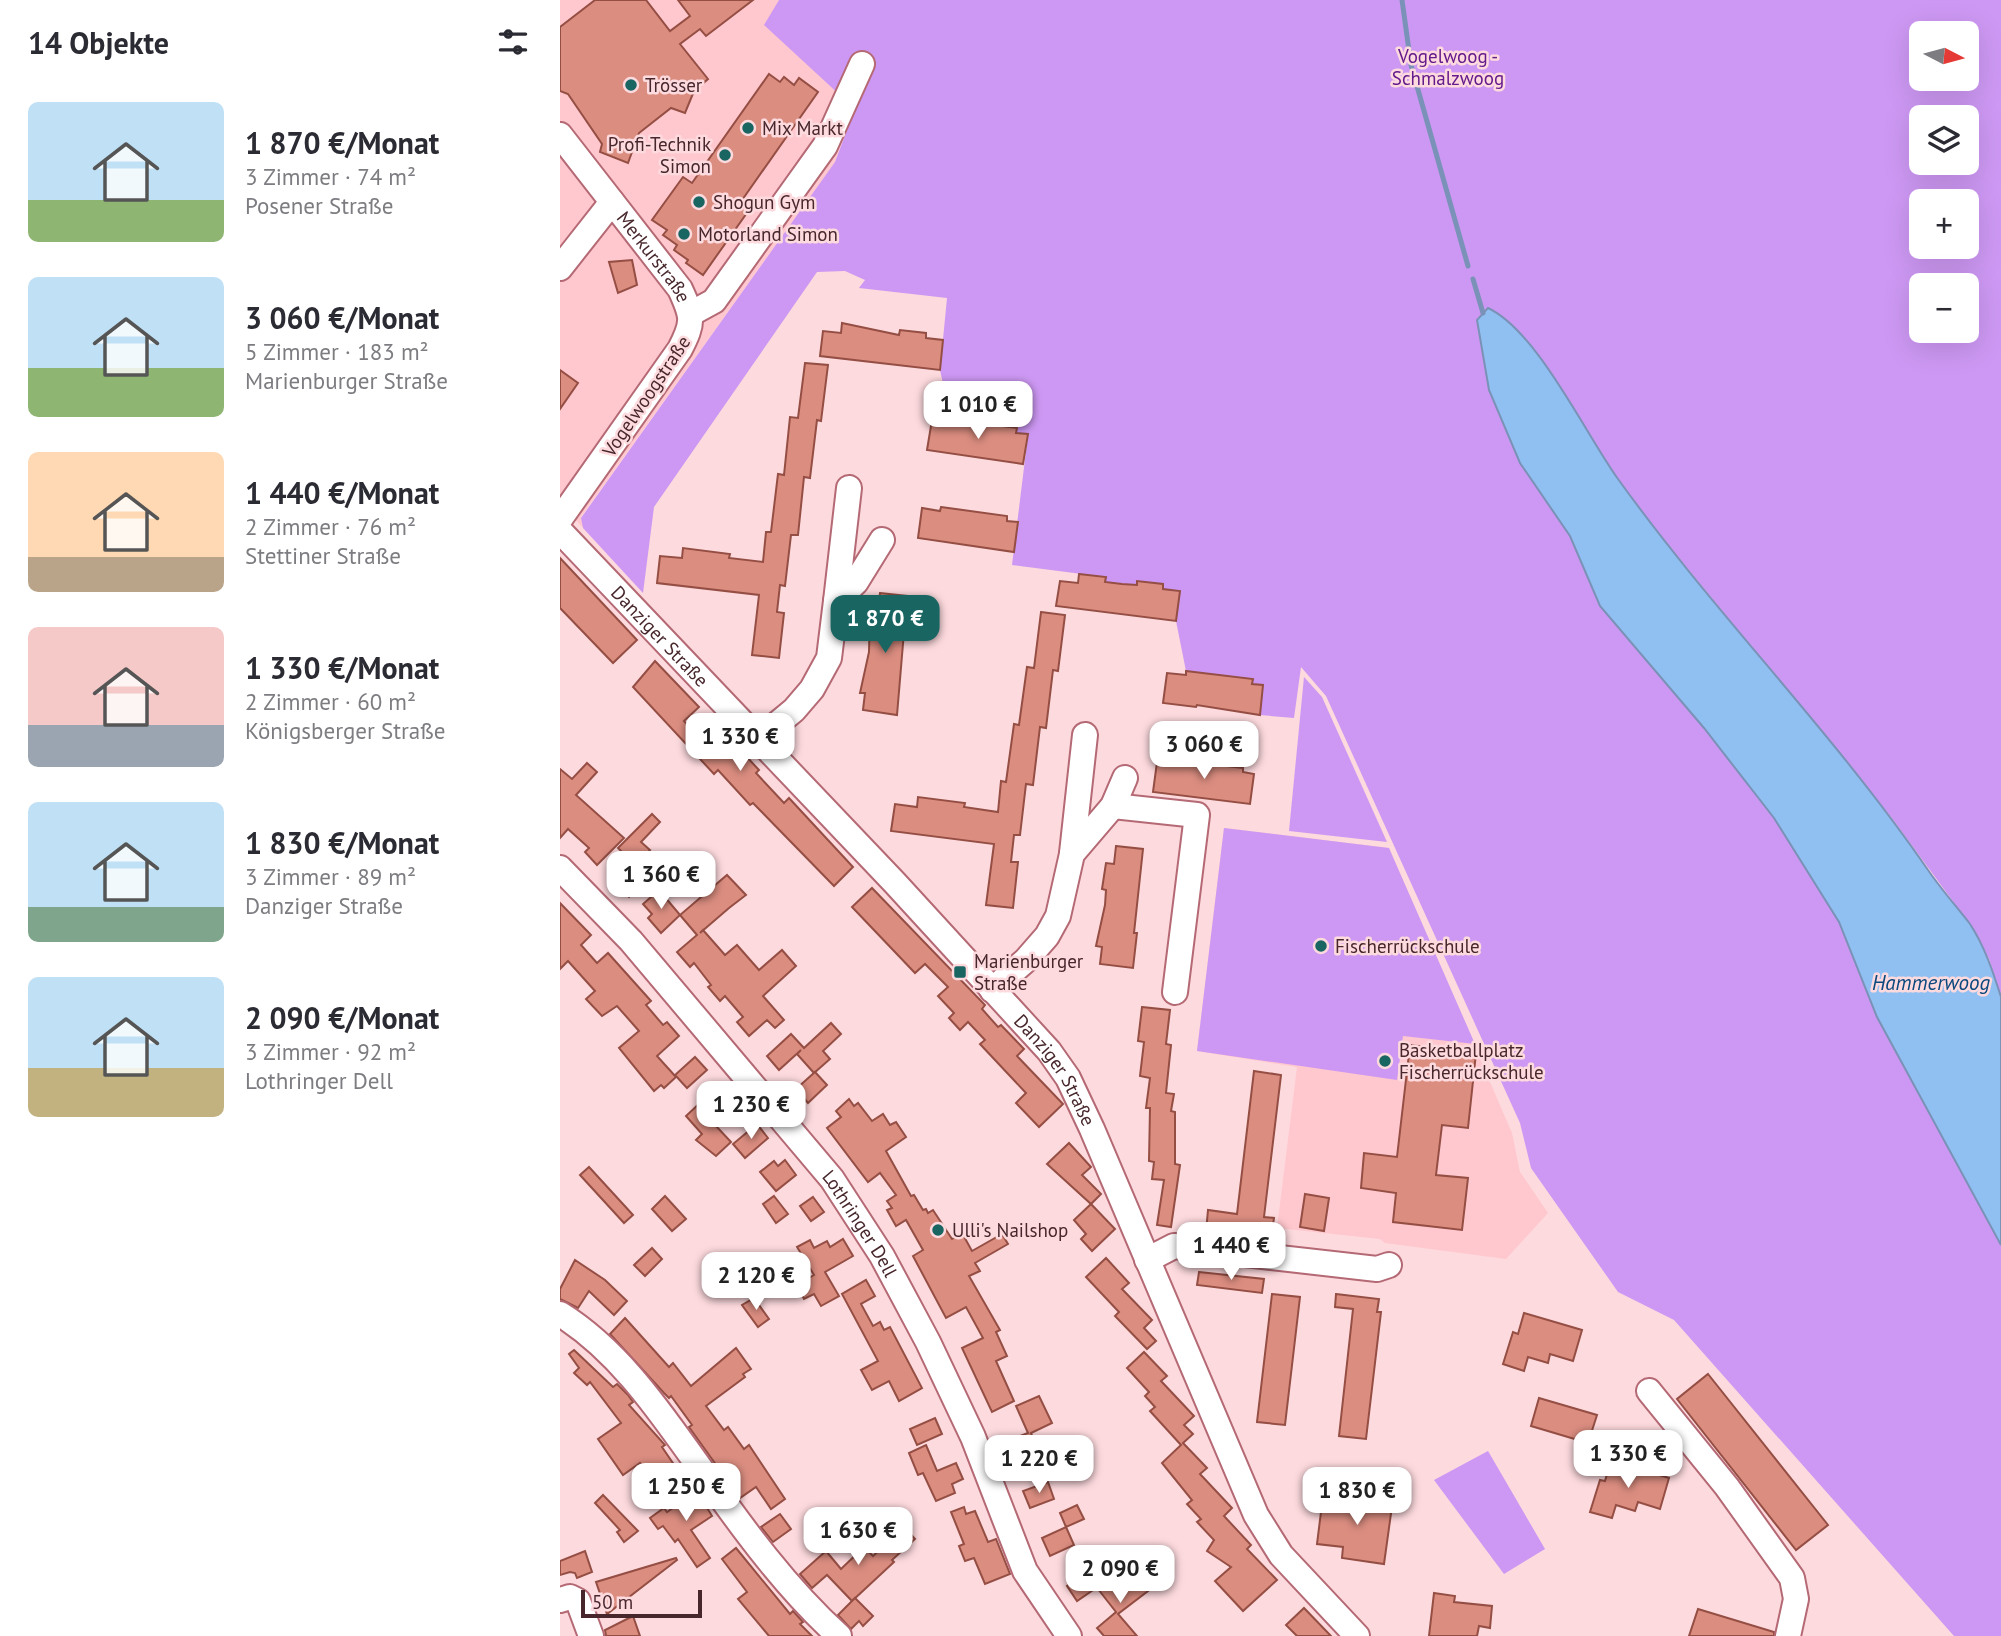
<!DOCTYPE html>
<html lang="de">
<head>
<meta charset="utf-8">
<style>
  :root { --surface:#fff; --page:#f2f2f3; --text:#2b2b33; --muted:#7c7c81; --accent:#186562 }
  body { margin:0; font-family:"PT Sans",sans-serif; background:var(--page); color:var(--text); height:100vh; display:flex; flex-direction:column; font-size:26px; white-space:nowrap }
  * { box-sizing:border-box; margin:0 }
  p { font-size:23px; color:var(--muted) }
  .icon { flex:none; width:38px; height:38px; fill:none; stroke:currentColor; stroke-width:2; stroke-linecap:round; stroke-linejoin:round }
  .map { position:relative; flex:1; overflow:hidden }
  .side { display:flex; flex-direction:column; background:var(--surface); width:560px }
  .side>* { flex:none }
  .needle { width:46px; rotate:96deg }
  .controls { position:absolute; left:1349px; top:21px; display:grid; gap:14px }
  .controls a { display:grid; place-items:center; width:70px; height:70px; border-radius:10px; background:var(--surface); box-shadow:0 7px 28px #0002; font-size:35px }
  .scale { position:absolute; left:21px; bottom:18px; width:121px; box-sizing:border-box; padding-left:7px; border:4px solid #47272c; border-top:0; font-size:19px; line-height:24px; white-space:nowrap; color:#47272c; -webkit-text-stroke:5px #fddade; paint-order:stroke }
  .price { position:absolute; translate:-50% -60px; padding:0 16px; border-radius:14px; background:#fff; color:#222; font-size:23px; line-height:46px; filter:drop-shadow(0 2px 4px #0008) }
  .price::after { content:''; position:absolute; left:50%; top:42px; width:21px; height:16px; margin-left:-10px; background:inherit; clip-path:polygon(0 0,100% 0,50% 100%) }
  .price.on { background:var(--accent); color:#fff }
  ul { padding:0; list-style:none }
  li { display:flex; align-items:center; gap:21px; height:175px; padding:0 28px }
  li span { display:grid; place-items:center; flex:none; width:196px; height:140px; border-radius:10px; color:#555 }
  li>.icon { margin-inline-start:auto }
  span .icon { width:84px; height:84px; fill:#fffc; stroke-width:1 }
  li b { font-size:30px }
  h2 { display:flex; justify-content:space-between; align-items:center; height:84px; padding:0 28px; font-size:30px }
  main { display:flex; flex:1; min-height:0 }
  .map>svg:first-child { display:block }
  .built { fill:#ffc7ce }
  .green { fill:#cd98f3; fill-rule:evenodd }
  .water { fill:#90c0f2; stroke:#7a92b7; stroke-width:2 }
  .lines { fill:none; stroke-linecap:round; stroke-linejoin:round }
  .stream { stroke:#7a92b7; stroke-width:5 }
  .building { fill:#db8d80; stroke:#954e43; stroke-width:2 }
  .minor-casing { stroke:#b46974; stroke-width:28 }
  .minor { stroke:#fff; stroke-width:24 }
  .poi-dot { fill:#186562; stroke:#fddade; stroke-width:2.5 }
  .labels { text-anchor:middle; stroke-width:5; stroke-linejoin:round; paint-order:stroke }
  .park-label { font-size:19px; fill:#651a8c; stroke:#fddade }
  .poi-label { font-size:19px; fill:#47272c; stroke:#fddade; text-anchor:start }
  .street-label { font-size:19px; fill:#47272c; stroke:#fddade }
  .water-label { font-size:21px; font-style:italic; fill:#0a487d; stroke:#fddade }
</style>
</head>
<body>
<main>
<section class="side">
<h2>14 Objekte<svg class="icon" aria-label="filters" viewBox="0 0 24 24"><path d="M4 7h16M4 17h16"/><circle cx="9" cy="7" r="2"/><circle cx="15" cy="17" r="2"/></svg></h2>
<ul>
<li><span style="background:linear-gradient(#bfe0f5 70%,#8fb573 0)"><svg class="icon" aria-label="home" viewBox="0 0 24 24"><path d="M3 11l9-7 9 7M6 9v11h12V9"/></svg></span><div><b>1 870 €/Monat</b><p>3 Zimmer · 74 m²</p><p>Posener Straße</p></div></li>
<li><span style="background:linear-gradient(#bfe0f5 65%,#8fb573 0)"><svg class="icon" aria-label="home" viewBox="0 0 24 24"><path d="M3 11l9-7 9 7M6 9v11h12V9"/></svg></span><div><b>3 060 €/Monat</b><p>5 Zimmer · 183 m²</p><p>Marienburger Straße</p></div></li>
<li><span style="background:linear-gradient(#ffd9b3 75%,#b9a48a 0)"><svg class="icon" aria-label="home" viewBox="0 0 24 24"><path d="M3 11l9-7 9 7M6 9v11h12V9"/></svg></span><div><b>1 440 €/Monat</b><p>2 Zimmer · 76 m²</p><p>Stettiner Straße</p></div></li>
<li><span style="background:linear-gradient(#f6c9c9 70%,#9aa5b1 0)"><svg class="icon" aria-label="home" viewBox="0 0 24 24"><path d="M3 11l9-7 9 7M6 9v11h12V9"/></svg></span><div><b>1 330 €/Monat</b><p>2 Zimmer · 60 m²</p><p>Königsberger Straße</p></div></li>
<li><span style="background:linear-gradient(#bfe0f5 75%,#7fa58c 0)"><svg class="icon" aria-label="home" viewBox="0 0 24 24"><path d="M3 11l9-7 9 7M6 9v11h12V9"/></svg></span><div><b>1 830 €/Monat</b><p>3 Zimmer · 89 m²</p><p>Danziger Straße</p></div></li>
<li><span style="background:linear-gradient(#bfe0f5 65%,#c2b280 0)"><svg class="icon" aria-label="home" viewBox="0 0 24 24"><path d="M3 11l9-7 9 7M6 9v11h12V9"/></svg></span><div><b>2 090 €/Monat</b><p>3 Zimmer · 92 m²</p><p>Lothringer Dell</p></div></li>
</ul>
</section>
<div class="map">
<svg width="1441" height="1636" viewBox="0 0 1441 1636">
  <rect width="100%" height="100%" fill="#fddade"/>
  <g class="built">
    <polygon points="0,0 219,0 205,25 295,109 275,162 21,517 23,528 0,503"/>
    <polygon points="664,828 829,848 952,1133 960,1172 988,1213 946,1259 825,1243 820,1239 717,1228 737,1067 637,1051"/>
  </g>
  <g class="green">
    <path d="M219,0H1441V997L1429,959L1411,926L1331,817L1091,524L1034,446L1007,401L960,463L1010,536L1040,606L1144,728L1214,818L1279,922L1317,1017L1441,1245V1636H1394L1114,1320L1058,1292L971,1168L960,1123L766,696L741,667L734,718L700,715L703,685L692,684L693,680L626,671L616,621L620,591L603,589V584L578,581L577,585L545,582V577L452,565L468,435L456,433L457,428L391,419L380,370L387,298L299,288L305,280L285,271L257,272L94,507L83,593L23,528L21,518L275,162L295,109L204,25ZM1362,33H1407V79H1362ZM1362,117H1407V163H1362ZM1362,201H1407V247H1362ZM1362,285H1407V331H1362Z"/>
    <polygon points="744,677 762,697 827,842 729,831"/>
    <polygon points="664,828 829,848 915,1044 843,1036 837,1080 637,1051"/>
    <polygon points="928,1451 985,1549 944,1574 874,1480"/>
  </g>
  <path class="water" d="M928,308C977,331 1025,433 1058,479C1155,614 1274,733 1368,870C1381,889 1396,906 1410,924C1425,947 1433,972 1441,997V1245L1317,1017L1279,922L1214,818L1144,728L1040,606L1010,536L960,463L929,390L917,320Z"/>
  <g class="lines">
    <g class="stream">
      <polyline points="842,0 851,65 908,266"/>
      <polyline points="913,279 923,313"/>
    </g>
  </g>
  <g class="building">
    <polygon points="35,0 86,0 110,31 130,16 118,0 193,0 146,36 140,29 120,44 148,79 134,91 125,113 111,108 79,133 68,163 40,152 42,144 8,94 0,91 0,27"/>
    <polygon points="209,74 220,82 224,77 234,85 239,78 258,92 180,203 189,210 143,275 126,263 128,260 114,250 117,245 103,235 107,230 92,220 123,177 132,183"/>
    <polygon points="72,260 77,285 58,293 49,262"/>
    <polygon points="282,323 339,335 340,330 366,333 366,338 383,340 380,370 260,356 263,331 281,333"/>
    <polygon points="245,363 268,365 261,421 257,420 250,478 244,477 238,535 231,535 225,586 220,585 217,612 224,613 219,658 192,655 199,595 97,583 100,556 122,558 123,548 170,554 169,558 203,562 206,532 211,532 218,474 224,475 230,417 238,418"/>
    <polygon points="0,370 18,383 0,409"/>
    <polygon points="391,419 457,428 456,433 468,434 463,464 367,450 372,420 390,423"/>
    <polygon points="381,507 447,516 447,521 458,522 454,552 358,538 362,508 380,511"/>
    <polygon points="0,558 77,640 53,663 0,608"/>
    <polygon points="519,574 546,577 545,582 562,584 577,585 577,581 603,584 603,589 620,591 616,621 496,606 500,581 518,583"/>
    <polygon points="320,593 347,596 337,715 303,710 305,693 300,693 309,652 310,609 318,611"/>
    <polygon points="481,612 505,615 498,671 493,670 486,728 480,727 473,785 466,784 460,835 454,835 451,862 458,862 453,908 426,905 434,844 331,831 335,804 357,807 358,797 405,803 404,807 438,812 441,781 446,782 454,724 459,725 467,667 474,668"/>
    <polygon points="95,661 139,707 124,721 143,741 158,726 199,770 196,773 224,803 229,798 293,867 274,886 193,803 190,805 158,770 154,774 73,687"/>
    <polygon points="626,671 693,679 692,684 703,685 700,715 637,705 636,707 603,703 607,673 626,675"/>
    <polygon points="616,760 683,768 683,772 694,774 690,804 593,792 597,762 616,764"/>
    <polygon points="27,763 37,772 16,795 64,838 37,865 25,852 29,848 8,829 0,838 0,769 12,779"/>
    <polygon points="92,814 100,822 81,842 90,850 75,865 58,848"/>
    <polygon points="556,846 583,849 574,933 577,933 573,968 540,964 542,947 536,946 545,905 546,890 542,889 546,863 554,864"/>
    <polygon points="70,873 82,886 69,897 57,885"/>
    <polygon points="167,875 186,895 169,908 140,933 143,930 165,955 177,945 199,970 222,950 236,966 203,996 224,1020 215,1028 207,1020 189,1036 177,1022 183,1017 165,996 160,1001 148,987 151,985 134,963 130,967 117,952 137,935 120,915"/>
    <polygon points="312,888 425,1005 422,1009 438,1027 441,1025 464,1049 457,1056 503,1104 479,1127 456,1103 466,1093 420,1044 425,1040 408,1022 400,1030 389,1018 394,1013 378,996 388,987 365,964 355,973 292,907"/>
    <polygon points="99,890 120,915 101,933 88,918 92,914 83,904"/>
    <polygon points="0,903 31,935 21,945 37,963 48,953 91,1001 86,1005 103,1025 107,1022 119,1036 97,1056 116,1077 104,1088 101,1085 94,1091 59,1048 79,1031 57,1006 42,1016 26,999 35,991 8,961 0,969"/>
    <polygon points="582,1007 610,1010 606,1044 611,1045 606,1093 614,1094 611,1111 615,1112 615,1164 620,1165 611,1227 597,1225 604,1180 592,1179 594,1162 589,1161 590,1108 586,1108 590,1078 580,1076 584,1042 578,1041"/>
    <polygon points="271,1023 281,1034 263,1051 270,1059 254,1073 237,1054 241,1050 219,1070 207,1056 231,1034 244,1048"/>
    <polygon points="850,1045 916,1053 908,1128 882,1125 876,1175 908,1178 902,1230 833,1222 836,1193 801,1188 804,1153 837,1157"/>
    <polygon points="135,1057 147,1070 127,1088 115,1075"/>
    <polygon points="694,1071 721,1075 704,1217 714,1218 712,1232 662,1226 661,1234 646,1232 648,1210 677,1214"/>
    <polygon points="255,1072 267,1085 248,1103 236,1089"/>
    <polygon points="166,1090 179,1104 156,1126 171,1142 156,1156 136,1140 142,1134 126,1116 141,1102 146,1107"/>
    <polygon points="289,1099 294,1106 298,1103 312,1121 323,1114 330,1125 336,1122 346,1137 326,1151 351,1196 354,1195 363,1210 366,1209 368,1213 373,1210 392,1239 402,1233 412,1251 442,1234 448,1244 415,1263 420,1271 409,1276 440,1330 436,1332 447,1356 436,1361 454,1401 432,1412 402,1348 423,1338 406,1307 386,1318 353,1256 363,1250 346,1220 336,1226 327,1210 332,1208 327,1201 336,1195 320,1173 308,1182 267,1128 281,1117 276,1111"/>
    <polygon points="197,1124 208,1138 185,1158 173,1144"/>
    <polygon points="509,1143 531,1167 522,1175 541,1194 531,1204 487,1164"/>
    <polygon points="225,1160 236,1175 216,1191 200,1172 214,1161 218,1166"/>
    <polygon points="29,1167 73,1215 64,1223 20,1175"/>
    <polygon points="745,1194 769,1198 764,1231 740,1227"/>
    <polygon points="105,1196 126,1219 112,1231 92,1209"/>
    <polygon points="214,1196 228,1214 216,1223 203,1204"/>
    <polygon points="253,1197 264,1212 251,1221 240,1206"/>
    <polygon points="531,1204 555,1229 532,1251 521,1239 526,1234 514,1220"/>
    <polygon points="283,1239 293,1256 265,1272 279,1296 261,1306 254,1294 244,1299 237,1285 254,1275 237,1247 250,1240 254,1248 267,1241 270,1247"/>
    <polygon points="92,1248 102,1259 85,1276 74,1265"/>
    <polygon points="546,1258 569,1283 562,1289 592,1320 584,1328 596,1341 587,1349 555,1316 559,1312 526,1277"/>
    <polygon points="15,1260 45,1280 67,1301 54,1315 29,1291 18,1308 0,1299 0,1289"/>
    <polygon points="639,1272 704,1279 702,1293 637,1285"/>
    <polygon points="306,1280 315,1296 301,1304 313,1326 320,1322 324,1330 330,1327 362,1388 339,1401 329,1381 312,1390 301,1370 318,1361 282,1294"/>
    <polygon points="712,1294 740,1297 725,1425 697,1422"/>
    <polygon points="776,1294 819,1299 817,1312 821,1312 806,1439 779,1436 793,1309 775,1307"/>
    <polygon points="194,1298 209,1319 198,1327 182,1305"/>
    <polygon points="964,1313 1022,1330 1013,1361 990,1354 988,1363 968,1357 964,1371 943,1364 953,1332 958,1334"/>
    <polygon points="65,1318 109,1367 113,1363 131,1386 176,1348 191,1369 183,1374 185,1377 146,1406 164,1430 168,1427 184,1449 189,1445 225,1499 211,1509 196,1487 180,1498 129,1427 132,1425 111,1396 109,1398 104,1393 50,1334"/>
    <polygon points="14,1350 53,1387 57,1384 68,1395 73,1402 69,1405 105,1445 102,1447 119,1472 97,1488 80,1463 63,1475 38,1439 61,1423 30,1382 27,1385 14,1373 19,1368 9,1354"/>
    <polygon points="584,1352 607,1376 601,1381 634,1416 624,1425 633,1434 623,1443 647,1468 640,1474 672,1508 664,1516 691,1545 687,1549 717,1580 683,1611 655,1581 671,1567 647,1551 654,1540 637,1522 641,1519 627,1504 632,1500 602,1463 621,1445 590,1411 595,1407 585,1396 589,1392 567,1368"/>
    <polygon points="1148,1374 1268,1525 1236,1550 1117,1399"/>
    <polygon points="479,1396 492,1423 471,1433 479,1453 459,1461 458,1457 452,1459 445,1442 468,1433 456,1406"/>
    <polygon points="979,1398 1037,1415 1028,1443 971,1426"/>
    <polygon points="375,1418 382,1434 357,1445 350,1429"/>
    <polygon points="366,1445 377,1471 396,1463 403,1479 392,1484 395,1493 376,1501 363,1473 358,1475 349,1453"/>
    <polygon points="1051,1460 1109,1478 1100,1509 1078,1502 1075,1511 1056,1505 1052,1518 1030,1512 1040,1480 1045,1481"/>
    <polygon points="129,1478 152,1516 131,1530 150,1558 137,1567 118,1539 115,1542 103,1526 98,1529 90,1518 104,1508 107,1512 131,1495 123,1482"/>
    <polygon points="488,1482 494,1499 470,1508 463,1491"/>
    <polygon points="43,1495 78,1531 64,1542 57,1532 60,1530 35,1503"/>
    <polygon points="801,1495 833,1499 824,1564 782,1558 783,1547 757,1544 763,1496 800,1501"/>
    <polygon points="517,1505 524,1519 506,1527 500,1513"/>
    <polygon points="404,1507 406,1514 415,1511 428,1542 436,1539 450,1574 425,1584 414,1558 405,1561 399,1546 404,1544 391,1512"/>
    <polygon points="220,1514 231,1529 213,1542 201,1527"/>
    <polygon points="344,1527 355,1539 332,1560 334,1562 292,1601 267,1575 252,1588 240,1574 266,1551 281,1569 304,1547 313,1556"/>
    <polygon points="506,1527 514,1545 490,1556 482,1538"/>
    <polygon points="176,1548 230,1614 233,1611 243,1622 240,1624 252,1636 209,1636 178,1599 187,1592 162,1559"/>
    <polygon points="25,1551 32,1572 17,1578 15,1573 10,1572 0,1575 0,1561"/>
    <polygon points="116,1558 117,1560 47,1614 36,1582"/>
    <polygon points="525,1573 536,1588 517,1601 507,1586"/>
    <polygon points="576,1575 588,1591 558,1614 577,1636 544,1636 537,1628 556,1612 538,1589 554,1577 562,1586"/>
    <polygon points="874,1593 895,1596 894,1602 932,1606 930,1628 919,1626 917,1636 869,1636"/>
    <polygon points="295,1598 313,1616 303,1626 299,1621 291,1629 278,1615"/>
    <polygon points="744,1608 771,1636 737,1636 726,1625"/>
    <polygon points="1138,1609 1214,1632 1214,1636 1129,1636"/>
    <polygon points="73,1616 80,1636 46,1636 45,1630"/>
  </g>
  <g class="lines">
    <defs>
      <g id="minor">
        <path id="s1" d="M0,135L120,289C133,317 134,322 120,349L0,519"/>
        <polyline points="0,268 52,202"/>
        <polyline points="132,313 154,301 265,146 302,64"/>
        <path id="s2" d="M0,531L335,883L489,1051L508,1078L532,1129L696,1515L721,1555L797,1636"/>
        <polyline points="276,601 289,488"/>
        <polyline points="199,739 234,710 252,689 269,658 276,601 296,582 322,540"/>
        <polyline points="553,806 637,815 615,992"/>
        <polyline points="512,853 525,735"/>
        <path id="s3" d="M0,868L71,941L272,1179L322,1256L368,1342L413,1437L465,1571L509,1636"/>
        <polyline points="432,990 466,960 487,936 498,916 512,854 553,806 565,778"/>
        <polyline points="587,1260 614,1246 817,1269 829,1265"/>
        <path d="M0,1314C61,1352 102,1415 143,1472C183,1529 227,1589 279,1636"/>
        <polyline points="1089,1391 1167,1487 1232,1578 1236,1599 1228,1636"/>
        <polyline points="0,1600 10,1597 18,1601 31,1636"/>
      </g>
    </defs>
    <use href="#minor" class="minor-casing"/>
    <use href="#minor" class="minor"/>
  </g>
  <g class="poi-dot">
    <circle cx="71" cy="85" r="7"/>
    <circle cx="188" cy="128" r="7"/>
    <circle cx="165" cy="155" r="7"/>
    <circle cx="139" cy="202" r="7"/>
    <circle cx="124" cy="234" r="7"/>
    <circle cx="761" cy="946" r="7"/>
    <rect x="393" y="965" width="14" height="14" rx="3.5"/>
    <circle cx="825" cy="1061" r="7"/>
    <circle cx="378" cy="1230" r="7"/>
  </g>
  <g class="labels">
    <g class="park-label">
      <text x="888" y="63">Vogelwoog -<tspan x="888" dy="22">Schmalzwoog</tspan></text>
    </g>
    <g class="poi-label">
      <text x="85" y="92">Trösser</text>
      <text x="202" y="135">Mix Markt</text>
      <text x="151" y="151" text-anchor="end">Profi-Technik<tspan x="151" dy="22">Simon</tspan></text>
      <text x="153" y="209">Shogun Gym</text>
      <text x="138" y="241">Motorland Simon</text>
      <text x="775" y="953">Fischerrückschule</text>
      <text x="414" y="968">Marienburger<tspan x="414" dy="22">Straße</tspan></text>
      <text x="839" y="1057">Basketballplatz<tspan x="839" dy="22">Fischerrückschule</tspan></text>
      <text x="392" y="1237">Ulli's Nailshop</text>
    </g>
    <g class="street-label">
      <text dy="7" stroke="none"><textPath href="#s1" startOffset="154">Merkurstraße</textPath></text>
      <text transform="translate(86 396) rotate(-56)" y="7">Vogelwoogstraße</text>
      <text dy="7" stroke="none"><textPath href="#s2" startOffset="145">Danziger Straße</textPath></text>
      <text dy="7" stroke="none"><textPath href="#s2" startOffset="733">Danziger Straße</textPath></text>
      <text dy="7" stroke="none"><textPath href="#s3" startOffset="466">Lothringer Dell</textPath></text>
    </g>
    <g class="water-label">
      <text x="1371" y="990">Hammerwoog</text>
    </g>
  </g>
</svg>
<div class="controls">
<a><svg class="needle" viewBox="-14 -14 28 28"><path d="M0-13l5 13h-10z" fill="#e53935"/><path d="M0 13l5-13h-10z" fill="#7c7c81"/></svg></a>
<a><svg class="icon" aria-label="layers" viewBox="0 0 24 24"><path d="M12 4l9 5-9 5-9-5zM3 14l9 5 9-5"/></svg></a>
<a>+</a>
<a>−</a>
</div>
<div class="scale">50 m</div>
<b class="price" style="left:418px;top:441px">1 010 €</b>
<b class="price on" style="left:325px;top:655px">1 870 €</b>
<b class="price" style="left:180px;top:773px">1 330 €</b>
<b class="price" style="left:644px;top:781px">3 060 €</b>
<b class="price" style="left:101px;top:911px">1 360 €</b>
<b class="price" style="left:191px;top:1141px">1 230 €</b>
<b class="price" style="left:671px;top:1282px">1 440 €</b>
<b class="price" style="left:196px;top:1312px">2 120 €</b>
<b class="price" style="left:1068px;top:1490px">1 330 €</b>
<b class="price" style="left:479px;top:1495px">1 220 €</b>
<b class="price" style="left:126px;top:1523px">1 250 €</b>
<b class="price" style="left:797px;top:1527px">1 830 €</b>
<b class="price" style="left:298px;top:1567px">1 630 €</b>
<b class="price" style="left:560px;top:1605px">2 090 €</b>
</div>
</main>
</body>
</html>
